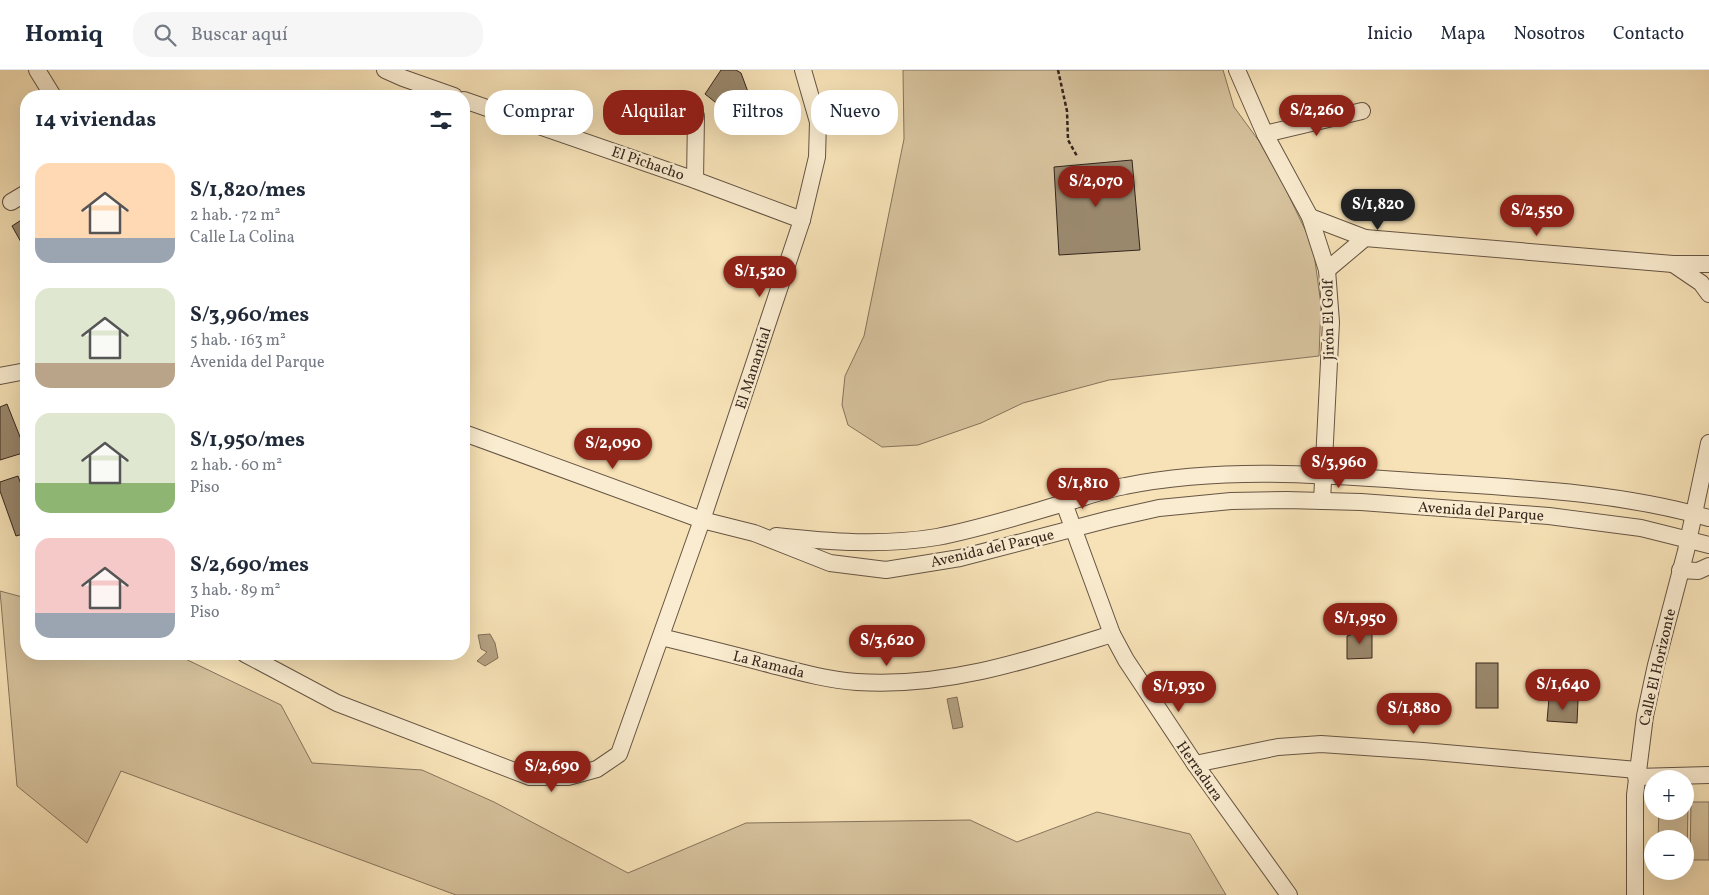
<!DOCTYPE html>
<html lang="es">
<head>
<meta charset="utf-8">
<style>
  :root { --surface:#fff; --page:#f6f6f7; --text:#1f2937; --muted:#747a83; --line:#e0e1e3; --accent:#8f2418 }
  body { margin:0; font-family:Vollkorn,serif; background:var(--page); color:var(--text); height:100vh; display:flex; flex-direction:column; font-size:19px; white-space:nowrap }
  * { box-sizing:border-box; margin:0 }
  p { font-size:16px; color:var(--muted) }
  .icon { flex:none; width:28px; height:28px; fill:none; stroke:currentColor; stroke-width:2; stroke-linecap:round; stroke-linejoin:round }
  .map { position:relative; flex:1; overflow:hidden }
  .panel { position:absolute; left:20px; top:20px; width:450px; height:570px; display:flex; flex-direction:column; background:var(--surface); border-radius:20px; box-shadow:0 5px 20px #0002 }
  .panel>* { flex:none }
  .hud { position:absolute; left:485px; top:20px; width:475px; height:45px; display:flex; gap:10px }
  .buttons { position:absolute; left:1644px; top:700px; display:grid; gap:10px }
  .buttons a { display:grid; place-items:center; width:50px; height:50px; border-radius:50%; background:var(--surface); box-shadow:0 5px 20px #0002; font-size:25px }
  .price { position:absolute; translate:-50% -42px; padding:0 11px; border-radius:18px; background:var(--accent); color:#fff; font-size:16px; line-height:32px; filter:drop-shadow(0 1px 2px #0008) }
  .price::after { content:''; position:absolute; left:50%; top:30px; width:15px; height:11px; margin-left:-8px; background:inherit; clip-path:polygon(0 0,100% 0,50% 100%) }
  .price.on { background:#222; color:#fff }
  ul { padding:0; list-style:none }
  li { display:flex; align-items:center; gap:15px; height:125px; padding:0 15px }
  li span { display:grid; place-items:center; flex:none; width:140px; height:100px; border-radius:15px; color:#555 }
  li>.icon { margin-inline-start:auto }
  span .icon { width:60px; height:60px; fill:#fffc; stroke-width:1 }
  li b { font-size:21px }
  h2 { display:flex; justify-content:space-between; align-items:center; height:60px; padding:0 15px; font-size:21px }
  .pill { padding:0 18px; border-radius:20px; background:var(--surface); box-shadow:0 5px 20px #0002; font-size:18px; line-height:45px }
  .pill.on { background:var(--accent); color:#fff }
  header { display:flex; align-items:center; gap:30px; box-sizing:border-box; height:70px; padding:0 25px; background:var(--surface); border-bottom:1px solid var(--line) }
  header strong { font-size:24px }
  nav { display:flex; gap:28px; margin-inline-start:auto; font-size:18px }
  .search { width:350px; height:45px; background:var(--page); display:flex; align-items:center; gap:12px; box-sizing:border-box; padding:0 18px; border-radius:20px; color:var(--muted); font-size:19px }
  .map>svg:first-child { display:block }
  .green { fill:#d6c29d; stroke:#86745d }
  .water { fill:#b5a283; stroke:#82705a }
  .building { fill:#9a886d; stroke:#36261d }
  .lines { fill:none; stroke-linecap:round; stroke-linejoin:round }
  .minor-casing { stroke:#654; stroke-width:18 }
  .path { stroke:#36261d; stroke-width:2.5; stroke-dasharray:4 2.5; stroke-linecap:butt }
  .minor { stroke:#faecd0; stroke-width:16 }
  .labels { text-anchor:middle; stroke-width:5; stroke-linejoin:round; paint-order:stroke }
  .street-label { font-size:15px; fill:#36261d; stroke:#faecd0 }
</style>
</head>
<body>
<header>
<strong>Homiq</strong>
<div class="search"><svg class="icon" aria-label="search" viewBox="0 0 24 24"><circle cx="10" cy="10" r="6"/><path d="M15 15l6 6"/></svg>Buscar aquí</div>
<nav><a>Inicio</a><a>Mapa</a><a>Nosotros</a><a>Contacto</a></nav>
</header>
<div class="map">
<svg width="1709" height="825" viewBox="0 0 1709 825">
  <rect width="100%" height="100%" fill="#f7e2b7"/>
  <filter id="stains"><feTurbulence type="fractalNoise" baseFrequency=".004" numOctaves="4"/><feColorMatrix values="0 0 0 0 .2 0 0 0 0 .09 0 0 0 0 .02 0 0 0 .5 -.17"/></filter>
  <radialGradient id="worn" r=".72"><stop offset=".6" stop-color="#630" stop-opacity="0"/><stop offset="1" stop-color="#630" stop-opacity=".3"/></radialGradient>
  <g class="green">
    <polygon points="903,0 1223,0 1234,37 1259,71 1285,118 1313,176 1321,235 1319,286 1109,310 1023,333 981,353 918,375 882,377 848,355 842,335 845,306 864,266 904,69"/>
    <polygon points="0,521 26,528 26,584 175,584 281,635 312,693 422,700 494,732 628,803 746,753 970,750 1017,772 1097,742 1190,764 1226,825 456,825 121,701 87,773 17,716"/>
    <polygon points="1685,732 1688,732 1687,790 1685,790 1685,769 1658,769 1659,741 1685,741"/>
    <polygon points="1691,732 1709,732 1709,790 1690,790"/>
  </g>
  <g class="water">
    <polygon points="490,564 495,573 498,588 485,596 477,591 487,582 481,579 478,565"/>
    <polygon points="957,627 963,657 953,659 947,629"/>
  </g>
  <g class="building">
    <polygon points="721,0 736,0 741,3 748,22 754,44 730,50 720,36 705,24"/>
    <polygon points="1132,90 1140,180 1059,185 1054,97"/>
    <polygon points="26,147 26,181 12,156"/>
    <polygon points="7,334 26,382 0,390 0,337"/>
    <polygon points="18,406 26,428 26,463 16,466 0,421 0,412"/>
    <polygon points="1372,558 1372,588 1347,589 1347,566"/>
    <rect x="1476" y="593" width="22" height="45"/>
    <polygon points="1549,628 1578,630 1577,653 1547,651"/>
  </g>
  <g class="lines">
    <defs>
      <g id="minor">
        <polyline points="37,0 53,26"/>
        <polyline points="385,0 403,8 454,26"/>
        <polyline points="1237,0 1265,64 1310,147 1327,200 1331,252 1322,431"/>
        <polyline points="464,30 695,110 802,150"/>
        <polyline points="1265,64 1362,41"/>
        <polyline points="695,110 696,46"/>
        <polyline points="11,132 26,123"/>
        <polyline points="1310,147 1365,168 1327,200"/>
        <polyline points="1365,168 1673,194 1709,194"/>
        <polyline points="1673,194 1701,213 1709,224"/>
        <polyline points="0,306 26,301"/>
        <polyline points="464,363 702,450 754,463 830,493 886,500 960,488 1110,449 1159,438 1231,431 1286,430 1361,432 1549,446 1641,458 1709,475"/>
        <polyline points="1064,433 1112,564 1126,590 1195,694 1289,825"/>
        <path d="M776,466C829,472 884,476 937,467C984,458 1029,443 1075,430C1091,425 1108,419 1125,416C1225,396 1327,405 1427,412C1521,418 1618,422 1709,448"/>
        <polyline points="1680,500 1698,501 1709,496"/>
        <path d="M661,567C698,576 735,585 772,595C799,602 828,610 857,612C945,618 1029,590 1112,564"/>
        <polyline points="245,584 337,633 530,707 568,707 597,699 619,684 702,450 802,150 817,87 818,52 803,0"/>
        <polyline points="1195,694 1278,677 1321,674 1423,681 1637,700"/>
        <polyline points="1636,707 1709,705"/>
        <polyline points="1635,825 1635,725 1645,646 1656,595 1686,481 1709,373"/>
      </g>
    </defs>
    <use href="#minor" class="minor-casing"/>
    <polyline class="path" points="1058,0 1067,41 1068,70 1077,86"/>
    <use href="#minor" class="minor"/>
  </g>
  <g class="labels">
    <g class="street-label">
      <text transform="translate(648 93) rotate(19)" y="5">El Pichacho</text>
      <text transform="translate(1328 250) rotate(-91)" y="5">Jirón El Golf</text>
      <text transform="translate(753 298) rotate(-72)" y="5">El Manantial</text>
      <text transform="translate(1481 441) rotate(4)" y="5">Avenida del Parque</text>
      <text transform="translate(992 478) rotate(-13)" y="5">Avenida del Parque</text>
      <text transform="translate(769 594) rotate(14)" y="5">La Ramada</text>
      <text transform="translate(1657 597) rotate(-77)" y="5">Calle El Horizonte</text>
      <text transform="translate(1200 701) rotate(55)" y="5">Herradura</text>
    </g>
  </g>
  <rect width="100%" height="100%" filter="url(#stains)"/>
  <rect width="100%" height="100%" fill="url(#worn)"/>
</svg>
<div class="buttons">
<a>+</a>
<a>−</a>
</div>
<b class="price" style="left:1317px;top:67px">S/2,260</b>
<b class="price" style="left:1096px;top:138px">S/2,070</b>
<b class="price on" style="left:1378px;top:161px">S/1,820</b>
<b class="price" style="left:1537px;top:167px">S/2,550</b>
<b class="price" style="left:760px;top:228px">S/1,520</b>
<b class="price" style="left:613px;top:400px">S/2,090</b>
<b class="price" style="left:1339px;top:419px">S/3,960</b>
<b class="price" style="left:1083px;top:440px">S/1,810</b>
<b class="price" style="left:1360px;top:575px">S/1,950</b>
<b class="price" style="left:887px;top:597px">S/3,620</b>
<b class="price" style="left:1563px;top:641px">S/1,640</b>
<b class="price" style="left:1179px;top:643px">S/1,930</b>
<b class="price" style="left:1414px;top:665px">S/1,880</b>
<b class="price" style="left:552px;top:723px">S/2,690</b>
<div class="hud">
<a class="pill">Comprar</a>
<a class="pill on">Alquilar</a>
<a class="pill">Filtros</a>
<a class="pill">Nuevo</a>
</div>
<section class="panel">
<h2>14 viviendas<svg class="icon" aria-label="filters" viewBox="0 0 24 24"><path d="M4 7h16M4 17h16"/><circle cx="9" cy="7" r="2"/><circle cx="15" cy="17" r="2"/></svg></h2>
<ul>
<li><span style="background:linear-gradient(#ffd9b3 75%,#9aa5b1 0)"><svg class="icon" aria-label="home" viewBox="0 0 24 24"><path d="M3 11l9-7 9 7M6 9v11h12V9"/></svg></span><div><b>S/1,820/mes</b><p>2 hab. · 72 m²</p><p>Calle La Colina</p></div></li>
<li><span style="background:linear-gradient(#dfe7d0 75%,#b9a48a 0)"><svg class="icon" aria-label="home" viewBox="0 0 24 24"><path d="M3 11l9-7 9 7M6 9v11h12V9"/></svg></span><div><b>S/3,960/mes</b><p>5 hab. · 163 m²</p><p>Avenida del Parque</p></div></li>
<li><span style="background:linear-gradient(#dfe7d0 70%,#8fb573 0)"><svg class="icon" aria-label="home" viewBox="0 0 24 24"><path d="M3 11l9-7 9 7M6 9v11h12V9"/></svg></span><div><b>S/1,950/mes</b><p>2 hab. · 60 m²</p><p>Piso</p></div></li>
<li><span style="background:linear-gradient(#f6c9c9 75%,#9aa5b1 0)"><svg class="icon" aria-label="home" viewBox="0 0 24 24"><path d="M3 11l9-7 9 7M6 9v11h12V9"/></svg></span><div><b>S/2,690/mes</b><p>3 hab. · 89 m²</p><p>Piso</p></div></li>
</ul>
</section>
</div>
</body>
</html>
